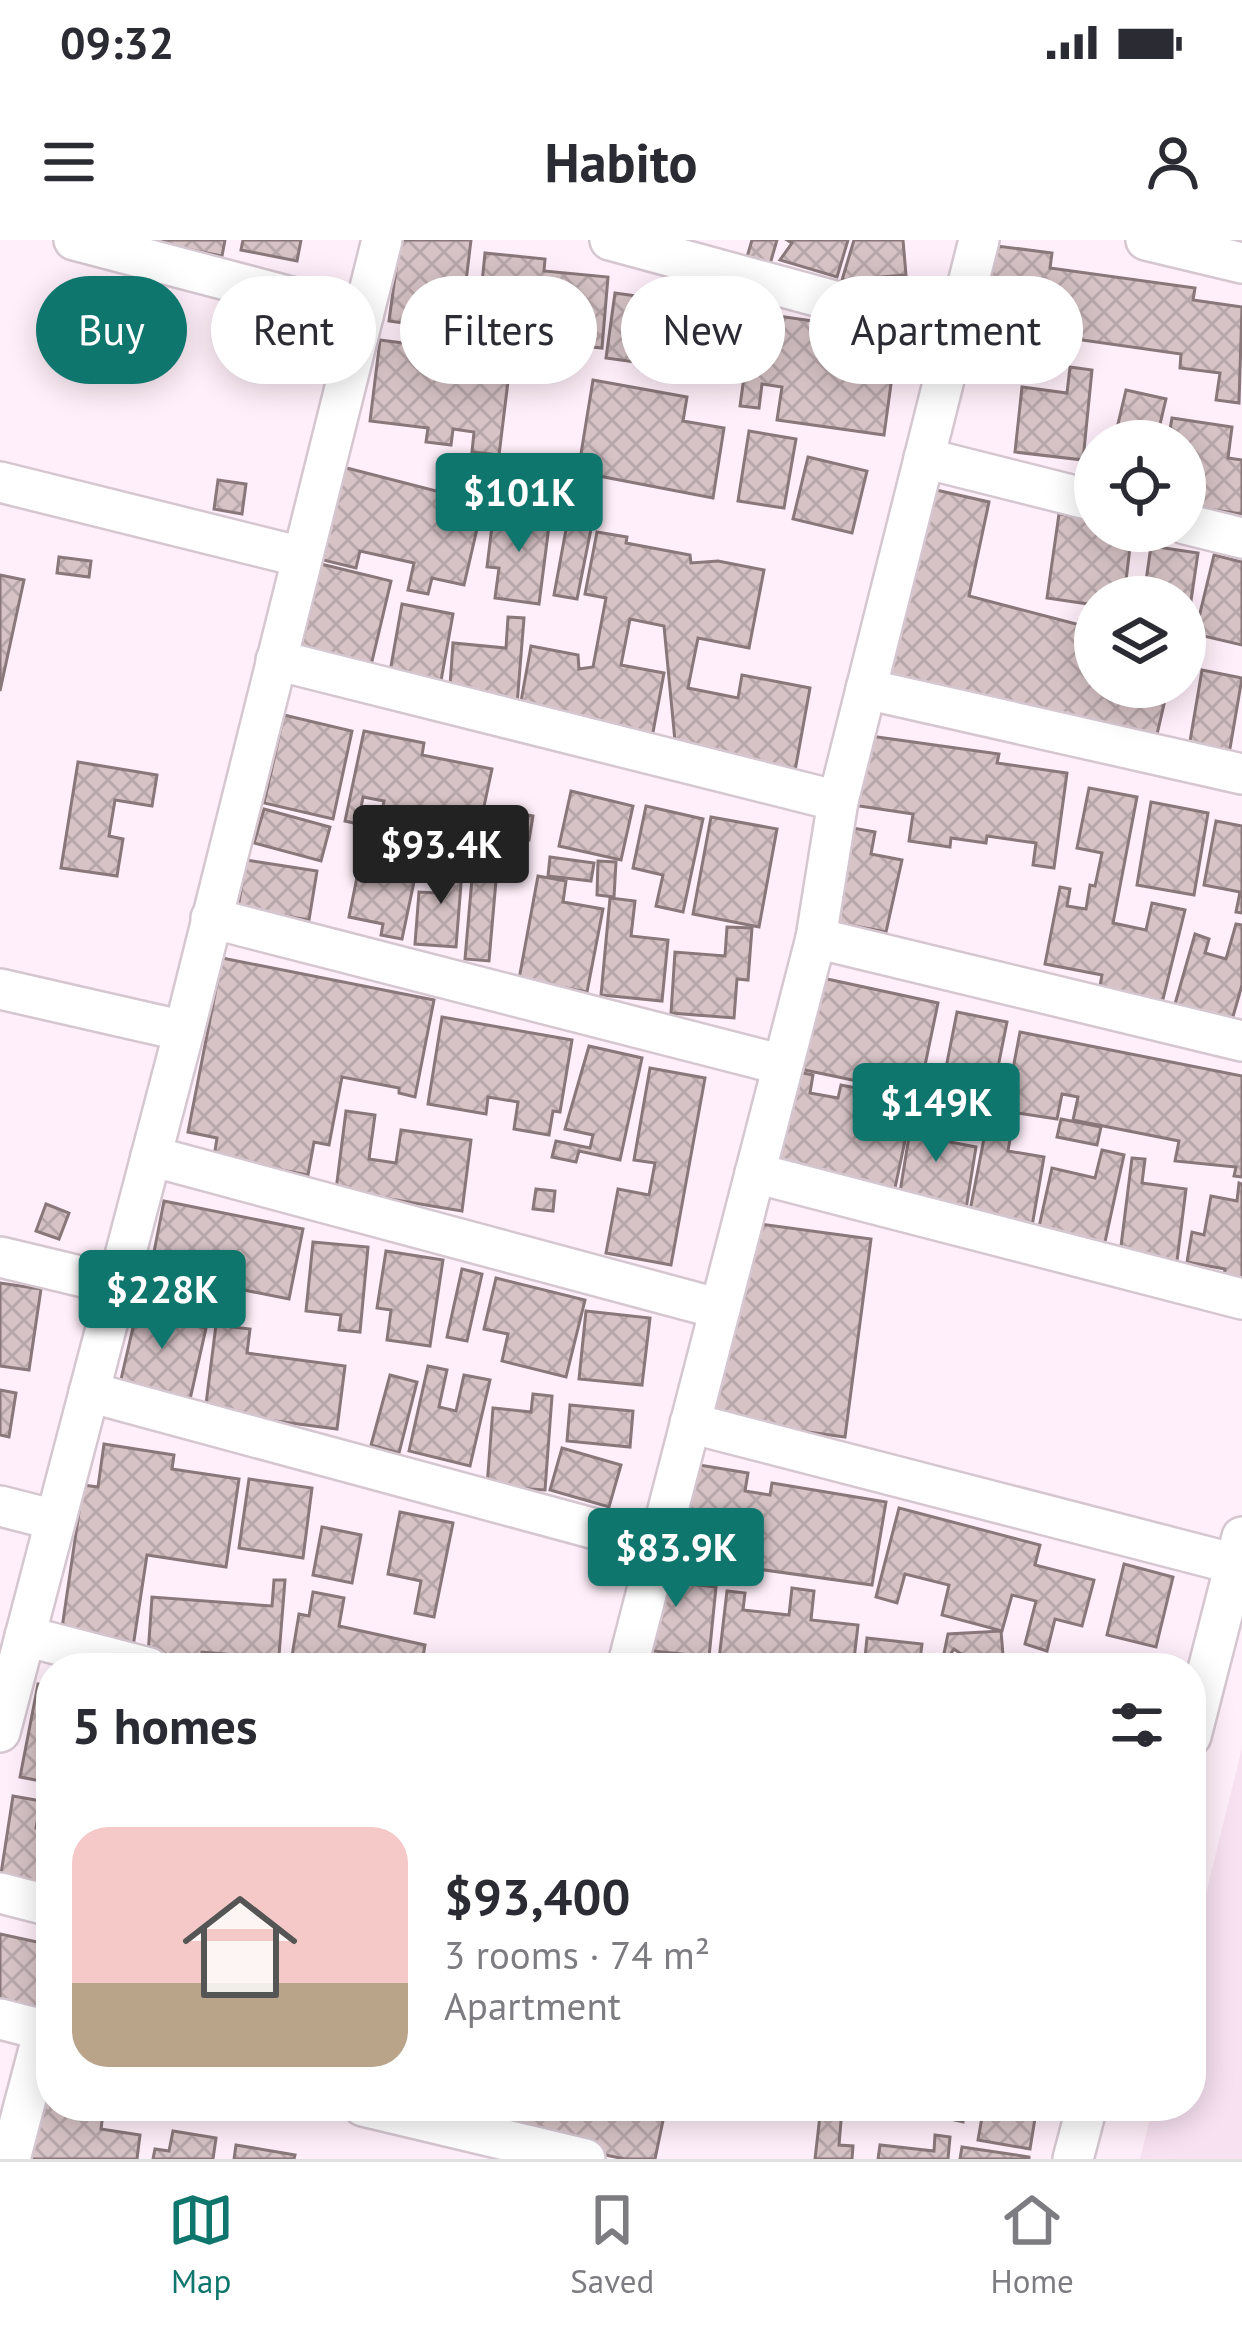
<!DOCTYPE html>
<html lang="en">
<head>
<meta charset="utf-8">
<style>
  :root { --surface:#fff; --page:#f7f7f7; --text:#2b2b33; --muted:#7c7c81; --line:#e1e1e2; --accent:#0f766e }
  body { margin:0; font-family:"PT Sans",sans-serif; background:var(--page); color:var(--text); height:100vh; display:flex; flex-direction:column; font-size:45px; white-space:nowrap }
  * { box-sizing:border-box; margin:0 }
  p { font-size:39px; color:var(--muted) }
  .icon { flex:none; width:66px; height:66px; fill:none; stroke:currentColor; stroke-width:2; stroke-linecap:round; stroke-linejoin:round }
  .map { position:relative; flex:1; overflow:hidden }
  .details { position:absolute; left:36px; top:1413px; width:1170px; height:468px; display:flex; flex-direction:column; background:var(--surface); border-radius:48px; box-shadow:0 6px 30px #0003 }
  .details>* { flex:none }
  .banner { position:absolute; left:36px; top:36px; width:1170px; height:108px; display:flex; gap:24px }
  .tools { position:absolute; left:1074px; top:180px; display:grid; gap:24px }
  .tools a { display:grid; place-items:center; width:132px; height:132px; border-radius:50%; background:var(--surface); box-shadow:0 6px 30px #0003; font-size:60px }
  .price { position:absolute; translate:-50% -102px; padding:0 27px; border-radius:12px; background:var(--accent); color:#fff; font-size:39px; line-height:78px; filter:drop-shadow(0 3px 6px #0008) }
  .price::after { content:''; position:absolute; left:50%; top:72px; width:36px; height:27px; margin-left:-18px; background:inherit; clip-path:polygon(0 0,100% 0,50% 100%) }
  .price.selected { background:#222; color:#fff }
  ul { padding:0; list-style:none }
  li { display:flex; align-items:center; gap:36px; height:300px; padding:0 36px }
  li span { display:grid; place-items:center; flex:none; width:336px; height:240px; border-radius:36px; color:#555 }
  li>.icon { margin-inline-start:auto }
  span .icon { width:144px; height:144px; fill:#fffc; stroke-width:1 }
  li b { font-size:51px }
  h2 { display:flex; justify-content:space-between; align-items:center; height:144px; padding:0 36px; font-size:51px }
  .tag { padding:0 42px; border-radius:54px; background:var(--surface); box-shadow:0 6px 30px #0003; font-size:42px; line-height:108px }
  .tag.selected { background:var(--accent); color:#fff }
  .status { display:flex; justify-content:space-between; align-items:center; height:84px; padding:0 60px; background:var(--surface); direction:ltr }
  .status svg { height:33px; fill:currentColor }
  header { display:flex; justify-content:space-between; align-items:center; height:156px; padding:0 36px; background:var(--surface); font-size:54px; font-weight:700 }
  .tabs { display:flex; justify-content:space-around; align-items:center; height:168px; border-top:3px solid var(--line); background:var(--surface); font-size:33px; color:var(--muted) }
  .tabs a { display:grid; justify-items:center; gap:6px }
  .tabs .selected { color:var(--accent) }
  .map>svg:first-child { display:block }
  .built { fill:#f8e1f1 }
  .building { fill:url(#building-cross-hatch); stroke:#89777a; stroke-width:3 }
  .lines { fill:none; stroke-linecap:round; stroke-linejoin:round }
  .street-casing { stroke:#d5c6d0; stroke-width:44 }
  .street { stroke:#fff; stroke-width:39 }
</style>
</head>
<body>
<div class="status"><b>09:32</b><svg viewBox="0 0 49 12"><path d="M0 12V9h3v3zM5 12V6h3v6zM10 12V3h3v9zM15 12V0h3v12zM26 1h20v11H26zM47 4h2v5h-2z"/></svg></div>
<header><svg class="icon" aria-label="menu" viewBox="0 0 24 24"><path d="M4 6h16M4 12h16M4 18h16"/></svg>Habito<svg class="icon" aria-label="person" viewBox="0 0 24 24"><circle cx="12" cy="8" r="4"/><path d="M4 21q1-7 8-7t8 7"/></svg></header>
<div class="map">
<svg width="1242" height="1919" viewBox="0 0 1242 1919">
  <defs>
    <pattern id="building-cross-hatch" width="8" height="8" patternUnits="userSpaceOnUse" patternTransform="scale(3)"><rect width="8" height="8" fill="#d7c3c6"/><path d="M0 0l8 8M0 8l8-8" fill="none" stroke="#b8a7aa"/></pattern>
  </defs>
  <rect width="100%" height="100%" fill="#ffeffa"/>
  <polygon class="built" points="1242,1508 1242,1919 1140,1919 1153,1866 1191,1866 1191,1714"/>
  <g class="building">
    <polygon points="162,0 225,0 222,16 162,4"/>
    <polygon points="243,0 301,0 297,21 241,10"/>
    <polygon points="400,0 471,0 460,91 389,81"/>
    <polygon points="752,0 777,0 770,24 747,17"/>
    <polygon points="787,0 848,0 837,37 780,20 792,3"/>
    <polygon points="854,0 903,0 906,35 842,40"/>
    <polygon points="974,3 1052,13 1050,28 1195,48 1193,60 1242,67 1239,163 1216,160 1220,133 1180,128 1181,114 1040,94 1042,83 1012,79 1009,98 963,91"/>
    <polygon points="485,13 545,19 544,31 608,37 602,108 535,101 538,68 480,63"/>
    <polygon points="615,53 898,93 884,195 777,180 782,147 762,144 759,168 740,166 744,137 606,118"/>
    <polygon points="380,100 511,117 499,215 472,212 474,192 453,189 451,205 426,202 428,188 370,181"/>
    <polygon points="1070,127 1092,130 1083,220 1015,212 1022,147 1067,153"/>
    <polygon points="593,140 687,157 683,181 724,188 713,258 578,232"/>
    <polygon points="1126,150 1166,159 1156,201 1114,201"/>
    <polygon points="1172,178 1232,187 1228,218 1242,220 1242,274 1194,267 1197,245 1185,243 1185,201 1168,201"/>
    <polygon points="749,191 796,199 784,268 738,261"/>
    <polygon points="808,217 867,231 852,293 793,279"/>
    <polygon points="343,227 483,263 464,345 432,338 428,354 408,350 414,323 360,311 356,328 323,320"/>
    <polygon points="218,240 246,244 242,274 214,269"/>
    <polygon points="914,245 989,262 969,356 1095,389 1095,447 1168,447 1155,503 871,440"/>
    <polygon points="494,270 550,278 539,364 495,358 499,328 487,327"/>
    <polygon points="1059,274 1095,279 1095,291 1132,291 1124,357 1095,357 1095,365 1047,358"/>
    <polygon points="567,284 591,289 577,359 554,355"/>
    <polygon points="597,292 627,297 626,303 690,315 691,323 718,321 764,330 749,408 698,398 688,448 738,458 742,435 810,448 795,531 677,522 664,386 630,379 621,425 664,433 651,503 518,478 531,406 578,415 579,429 593,427 606,358 585,354"/>
    <polygon points="1151,306 1198,313 1188,381 1185,381 1185,357 1130,357 1132,339 1146,341"/>
    <polygon points="1214,315 1242,322 1242,405 1195,394"/>
    <polygon points="59,317 91,321 89,337 57,333"/>
    <polygon points="321,324 391,341 369,434 299,417"/>
    <polygon points="0,335 24,340 0,451"/>
    <polygon points="402,364 453,374 439,452 388,443"/>
    <polygon points="508,377 524,378 517,465 449,460 453,403 506,408"/>
    <polygon points="1202,430 1242,438 1228,520 1188,513"/>
    <polygon points="284,475 352,491 333,579 264,563"/>
    <polygon points="364,491 424,503 422,515 492,529 480,585 412,571 407,596 378,590 384,561 363,557 358,584 345,581"/>
    <polygon points="856,494 999,514 997,523 1067,533 1054,628 1033,625 1036,603 987,596 986,603 951,598 950,607 909,601 913,574 846,564"/>
    <polygon points="78,522 157,535 152,566 115,560 109,596 123,599 117,636 61,628"/>
    <polygon points="1089,548 1137,557 1113,683 1146,690 1152,663 1185,670 1162,763 1099,751 1102,735 1045,724 1060,647 1070,649 1067,666 1086,669 1090,645 1095,646 1102,613 1077,608"/>
    <polygon points="571,551 633,566 621,620 559,606"/>
    <polygon points="1151,562 1208,573 1194,655 1137,645"/>
    <polygon points="646,566 703,579 683,672 656,666 663,635 633,628"/>
    <polygon points="264,569 330,587 321,621 254,603"/>
    <polygon points="506,571 533,576 529,600 502,595"/>
    <polygon points="711,577 777,589 759,687 693,674"/>
    <polygon points="1216,581 1242,586 1242,673 1236,672 1240,652 1204,645"/>
    <polygon points="462,584 477,587 472,617 456,614"/>
    <polygon points="830,584 875,592 871,614 902,620 886,692 813,678"/>
    <polygon points="403,609 420,613 402,699 381,695 383,684 349,677 360,622 398,630"/>
    <polygon points="440,617 463,619 456,707 415,704 419,652 438,653"/>
    <polygon points="550,617 594,623 591,641 548,636"/>
    <polygon points="246,620 317,631 309,680 238,668"/>
    <polygon points="598,621 616,622 614,657 597,655"/>
    <polygon points="473,627 497,629 489,721 465,719"/>
    <polygon points="538,636 566,641 563,662 603,669 587,752 519,739"/>
    <polygon points="610,658 635,661 631,696 668,700 662,761 601,755"/>
    <polygon points="1236,684 1242,685 1242,745 1232,780 1175,764 1195,694 1209,699 1205,713 1226,719"/>
    <polygon points="727,687 752,688 748,740 737,739 734,778 671,773 675,712 725,716"/>
    <polygon points="222,718 434,760 415,857 399,853 399,848 342,837 329,905 314,902 308,935 214,917 217,898 188,892"/>
    <polygon points="804,734 938,763 919,854 781,825"/>
    <polygon points="957,772 1007,782 993,852 943,843"/>
    <polygon points="442,777 572,800 560,872 553,871 549,895 514,889 518,862 488,857 486,874 428,864"/>
    <polygon points="1020,792 1242,836 1242,937 1234,936 1236,927 1175,921 1179,901 1073,880 1078,857 1062,854 1057,879 1005,871"/>
    <polygon points="589,806 642,818 620,920 579,911 576,922 552,917 556,901 590,908 593,895 565,889"/>
    <polygon points="650,828 705,838 671,1025 606,1013 618,949 649,955 655,923 634,920"/>
    <polygon points="778,828 813,835 810,853 838,858 841,845 866,850 863,867 910,877 895,948 758,919"/>
    <polygon points="914,866 940,870 935,899 976,907 966,969 899,958"/>
    <polygon points="346,871 375,875 369,919 396,923 401,890 471,900 462,971 336,950"/>
    <polygon points="1061,879 1101,887 1097,905 1057,897"/>
    <polygon points="987,883 1012,888 1008,911 1044,917 1031,992 968,981"/>
    <polygon points="1102,910 1124,915 1103,1011 1037,996 1052,928 1095,938"/>
    <polygon points="1132,918 1145,919 1142,943 1186,949 1177,1021 1120,1014"/>
    <polygon points="1239,943 1242,944 1242,1038 1224,1035 1225,1029 1187,1022 1192,992 1204,995 1211,956 1237,961"/>
    <polygon points="536,949 555,951 553,971 533,969"/>
    <polygon points="164,961 303,989 289,1059 229,1047 233,1028 154,1012"/>
    <polygon points="46,964 69,973 59,999 36,991"/>
    <polygon points="724,979 871,999 845,1197 698,1177"/>
    <polygon points="313,1002 368,1007 360,1092 339,1090 341,1075 306,1071"/>
    <polygon points="386,1011 443,1020 430,1106 387,1100 391,1070 377,1068"/>
    <polygon points="153,1022 222,1030 219,1055 189,1051 191,1039 151,1034"/>
    <polygon points="462,1029 482,1034 467,1101 447,1097"/>
    <polygon points="496,1038 585,1060 566,1137 502,1121 508,1094 484,1089"/>
    <polygon points="0,1043 41,1049 29,1130 0,1126"/>
    <polygon points="141,1053 180,1062 176,1081 206,1088 189,1164 119,1148"/>
    <polygon points="586,1071 650,1078 642,1145 579,1139"/>
    <polygon points="216,1085 250,1089 247,1113 345,1126 337,1189 205,1172"/>
    <polygon points="428,1126 447,1130 439,1167 456,1171 464,1135 490,1140 470,1226 409,1211"/>
    <polygon points="390,1135 417,1142 399,1213 371,1205"/>
    <polygon points="0,1150 16,1153 9,1197 0,1195"/>
    <polygon points="533,1154 552,1156 545,1250 487,1246 493,1168 531,1172"/>
    <polygon points="570,1165 633,1171 630,1207 567,1201"/>
    <polygon points="104,1204 174,1215 172,1229 239,1239 226,1327 147,1315 133,1407 61,1395 83,1245 98,1247"/>
    <polygon points="562,1208 621,1225 609,1267 550,1250"/>
    <polygon points="675,1221 748,1233 745,1251 770,1255 772,1243 886,1262 872,1345 736,1326 741,1297 719,1293 715,1315 661,1306"/>
    <polygon points="249,1239 312,1248 303,1318 239,1308"/>
    <polygon points="899,1268 1040,1305 1035,1325 1094,1340 1082,1386 1055,1379 1047,1411 1025,1404 1036,1361 1012,1355 1002,1391 942,1375 949,1345 905,1334 897,1363 876,1357"/>
    <polygon points="400,1272 453,1283 434,1377 415,1373 421,1341 388,1334"/>
    <polygon points="322,1287 361,1295 352,1343 313,1335"/>
    <polygon points="654,1315 693,1319 690,1344 716,1347 709,1417 635,1409"/>
    <polygon points="1124,1324 1173,1337 1156,1407 1107,1395"/>
    <polygon points="274,1340 285,1340 278,1428 225,1428 226,1414 202,1412 201,1419 148,1415 152,1357 272,1366"/>
    <polygon points="792,1348 814,1351 811,1380 858,1385 853,1428 718,1428 727,1351 745,1353 743,1370 789,1375"/>
    <polygon points="313,1352 344,1358 339,1386 425,1405 421,1428 290,1428 299,1374 309,1376"/>
    <polygon points="1001,1391 1003,1415 967,1418 954,1409 946,1420 984,1428 941,1428 948,1394"/>
    <polygon points="867,1398 922,1404 919,1428 864,1428"/>
    <polygon points="38,1444 51,1447 51,1543 20,1537"/>
    <polygon points="13,1556 41,1561 36,1588 51,1591 51,1650 0,1640"/>
    <polygon points="0,1694 51,1705 51,1780 0,1773"/>
    <polygon points="21,1853 51,1857 51,1866 104,1866 101,1889 140,1895 137,1919 11,1919"/>
    <polygon points="512,1866 575,1866 575,1869 591,1873 592,1866 666,1866 655,1919 625,1919 506,1895"/>
    <polygon points="895,1866 966,1866 963,1882"/>
    <polygon points="984,1866 1037,1866 1030,1909 978,1900"/>
    <polygon points="821,1867 842,1869 839,1905 853,1906 852,1919 815,1919"/>
    <polygon points="173,1891 216,1898 213,1919 153,1919 155,1909 169,1911"/>
    <polygon points="935,1895 950,1897 948,1919 878,1919 880,1905 934,1911"/>
    <polygon points="236,1905 295,1915 294,1919 234,1919"/>
    <polygon points="962,1907 1029,1917 1029,1919 960,1919"/>
  </g>
  <g class="lines">
    <defs>
      <g id="street">
        <polyline points="74,0 363,76"/>
        <polyline points="610,0 956,94"/>
        <polyline points="1146,0 1242,23"/>
        <polyline points="924,218 1095,261"/>
        <polyline points="0,242 302,317"/>
        <polyline points="1185,284 1242,298"/>
        <polyline points="276,420 838,561 979,0"/>
        <polyline points="866,449 1242,534"/>
        <polyline points="211,678 783,825"/>
        <polyline points="816,698 838,561"/>
        <polyline points="0,749 184,791"/>
        <polyline points="151,916 720,1069"/>
        <polyline points="755,933 1242,1059"/>
        <polyline points="0,1017 117,1045"/>
        <polyline points="89,1152 658,1306"/>
        <polyline points="690,1183 1235,1324"/>
        <polyline points="0,1266 55,1280"/>
        <polyline points="25,1396 149,1428"/>
        <polyline points="627,1428 816,698 1242,801"/>
        <polyline points="0,1492 184,791 382,0"/>
        <polyline points="1191,1496 1242,1297"/>
        <polyline points="0,1653 51,1666"/>
        <polyline points="0,1779 51,1792"/>
        <polyline points="363,1866 585,1919"/>
        <polyline points="10,1919 44,1790"/>
        <polyline points="1073,1919 1087,1866"/>
      </g>
    </defs>
    <use href="#street" class="street-casing"/>
    <use href="#street" class="street"/>
  </g>
</svg>
<div class="tools">
<a><svg class="icon" aria-label="locate" viewBox="0 0 24 24"><circle cx="12" cy="12" r="6"/><path d="M12 2v4M12 18v4M2 12h4M18 12h4"/></svg></a>
<a><svg class="icon" aria-label="layers" viewBox="0 0 24 24"><path d="M12 4l9 5-9 5-9-5zM3 14l9 5 9-5"/></svg></a>
</div>
<b class="price" style="left:519px;top:315px">$101K</b>
<b class="price selected" style="left:441px;top:667px">$93.4K</b>
<b class="price" style="left:936px;top:925px">$149K</b>
<b class="price" style="left:162px;top:1112px">$228K</b>
<b class="price" style="left:676px;top:1370px">$83.9K</b>
<div class="banner">
<a class="tag selected">Buy</a>
<a class="tag">Rent</a>
<a class="tag">Filters</a>
<a class="tag">New</a>
<a class="tag">Apartment</a>
</div>
<section class="details">
<h2>5 homes<svg class="icon" aria-label="filters" viewBox="0 0 24 24"><path d="M4 7h16M4 17h16"/><circle cx="9" cy="7" r="2"/><circle cx="15" cy="17" r="2"/></svg></h2>
<ul>
<li><span style="background:linear-gradient(#f6c9c9 65%,#b9a48a 0)"><svg class="icon" aria-label="home" viewBox="0 0 24 24"><path d="M3 11l9-7 9 7M6 9v11h12V9"/></svg></span><div><b>$93,400</b><p>3 rooms · 74 m²</p><p>Apartment</p></div></li>
</ul>
</section>
</div>
<nav class="tabs">
<a class="selected"><svg class="icon" aria-label="map" viewBox="0 0 24 24"><path d="M3 6l6-2 6 2 6-2v14l-6 2-6-2-6 2zM9 4v14M15 6v14"/></svg>Map</a>
<a><svg class="icon" aria-label="saved" viewBox="0 0 24 24"><path d="M7 4h10v16l-5-4-5 4z"/></svg>Saved</a>
<a><svg class="icon" aria-label="home" viewBox="0 0 24 24"><path d="M3 11l9-7 9 7M6 9v11h12V9"/></svg>Home</a>
</nav>
</body>
</html>
